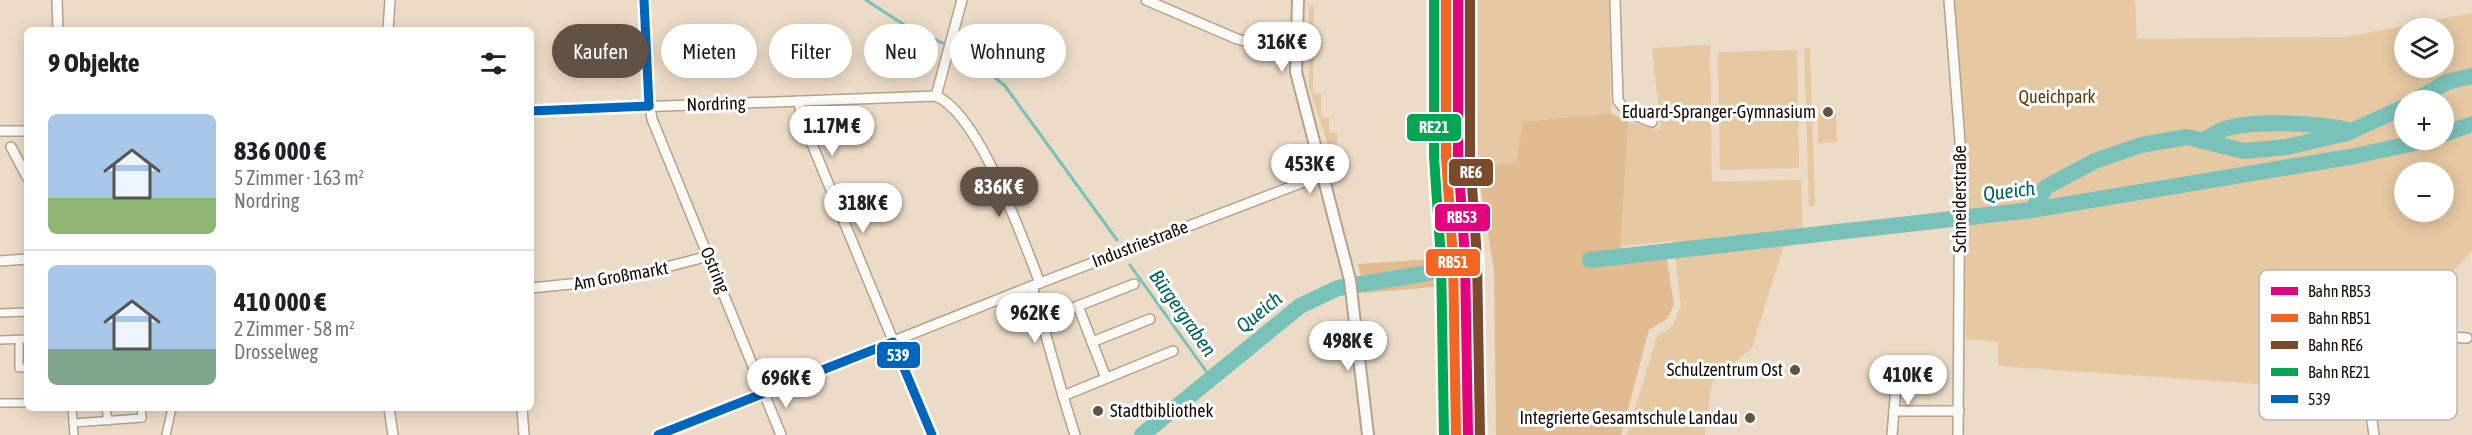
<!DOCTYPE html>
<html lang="de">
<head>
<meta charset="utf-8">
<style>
  :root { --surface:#fff; --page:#f2f2f2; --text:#202124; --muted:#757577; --line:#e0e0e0; --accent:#625245 }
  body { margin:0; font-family:"Asap Condensed",sans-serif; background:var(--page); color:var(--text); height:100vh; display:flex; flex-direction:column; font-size:22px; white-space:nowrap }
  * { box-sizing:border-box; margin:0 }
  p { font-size:20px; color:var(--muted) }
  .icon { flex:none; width:33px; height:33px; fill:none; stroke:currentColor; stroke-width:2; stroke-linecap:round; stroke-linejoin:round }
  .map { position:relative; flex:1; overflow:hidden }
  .sheet { position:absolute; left:24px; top:27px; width:510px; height:384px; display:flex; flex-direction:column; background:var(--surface); border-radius:9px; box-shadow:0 3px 15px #0003 }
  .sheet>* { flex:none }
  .guide { position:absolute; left:552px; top:24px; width:570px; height:54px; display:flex; gap:12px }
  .controls { position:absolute; left:2394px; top:18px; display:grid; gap:12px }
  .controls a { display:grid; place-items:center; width:60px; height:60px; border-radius:50%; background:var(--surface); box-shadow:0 3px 15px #0003; font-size:30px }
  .price { position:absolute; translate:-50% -51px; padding:0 14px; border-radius:21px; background:#fff; color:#222; font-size:20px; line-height:39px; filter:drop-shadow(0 2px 3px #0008) }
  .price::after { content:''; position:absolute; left:50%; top:36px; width:18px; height:14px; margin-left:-9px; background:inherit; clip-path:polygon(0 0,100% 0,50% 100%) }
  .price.current { background:var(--accent); color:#fff }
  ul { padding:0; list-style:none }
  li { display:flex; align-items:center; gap:18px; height:150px; padding:0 24px }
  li+li { border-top:2px solid var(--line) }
  li span { display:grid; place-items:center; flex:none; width:168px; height:120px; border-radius:9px; color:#555 }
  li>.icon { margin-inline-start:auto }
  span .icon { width:72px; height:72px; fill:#fffc; stroke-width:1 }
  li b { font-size:26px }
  h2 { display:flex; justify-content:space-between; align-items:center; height:72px; padding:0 24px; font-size:26px }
  .chip { padding:0 21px; border-radius:27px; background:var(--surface); box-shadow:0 3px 15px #0003; font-size:21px; line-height:54px }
  .chip.current { background:var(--accent); color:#fff }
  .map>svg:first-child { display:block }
  .green { fill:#e6c8a2; fill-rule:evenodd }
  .forest { fill:#e0bc90 }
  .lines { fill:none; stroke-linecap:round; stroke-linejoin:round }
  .stream { stroke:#79c2b9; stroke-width:3 }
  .river { stroke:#79c2b9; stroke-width:16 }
  .pedestrian-casing { stroke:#b3a28c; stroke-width:10 }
  .minor-casing { stroke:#b3a28c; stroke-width:12 }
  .tertiary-casing { stroke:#b3a28c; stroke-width:14 }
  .pedestrian { stroke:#fcfaf6; stroke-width:7 }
  .minor { stroke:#fcfaf6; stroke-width:9 }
  .tertiary { stroke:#fcfaf6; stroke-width:10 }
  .rail { stroke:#d2cdc6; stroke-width:3; stroke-dasharray:3 6; stroke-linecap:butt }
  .bus-1-casing { stroke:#fff; stroke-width:14 }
  .bus-1 { stroke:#0065bd; stroke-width:9 }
  .rail-1-casing { stroke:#fff; stroke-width:15 }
  .rail-2-casing { stroke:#fff; stroke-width:15 }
  .rail-3-casing { stroke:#fff; stroke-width:15 }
  .rail-4-casing { stroke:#fff; stroke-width:15 }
  .rail-1 { stroke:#e5007d; stroke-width:10 }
  .rail-2 { stroke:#f26522; stroke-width:10 }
  .rail-3 { stroke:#7a4b2a; stroke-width:10 }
  .rail-4 { stroke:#00a651; stroke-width:10 }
  .poi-dot { fill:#625245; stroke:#fff; stroke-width:2 }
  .labels { text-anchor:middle; stroke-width:6; stroke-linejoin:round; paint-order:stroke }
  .park-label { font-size:18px; fill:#5c3b06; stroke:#fff }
  .street-label { font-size:18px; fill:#170900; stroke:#fff }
  .poi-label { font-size:18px; fill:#170900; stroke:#fff; text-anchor:end }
  .water-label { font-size:20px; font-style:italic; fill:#006461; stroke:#fff }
  .key { fill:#fff; stroke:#b9b5b2; stroke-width:1.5 }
  .key-label { font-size:16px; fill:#170900 }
  .line-badge { stroke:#fff; stroke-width:2 }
  .badge-label { font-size:16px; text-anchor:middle; font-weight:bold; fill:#fff }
</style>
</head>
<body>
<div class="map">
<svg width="2472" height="435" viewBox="0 0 2472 435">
  <rect width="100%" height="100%" fill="#ecdbc6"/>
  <g class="green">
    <polygon points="1475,0 1609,0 1611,113 1522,122 1517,163 1477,167"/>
    <path d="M1955,0H2135L2137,39L2346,37L2472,13V251L2390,339L2348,390L1998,366V342L1966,339C1960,226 1959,113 1955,0ZM2404,28H2444V68H2404ZM2404,100H2444V140H2404ZM2404,172H2444V212H2404Z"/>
    <polygon points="1309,6 1314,6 1313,93 1321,94 1321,117 1329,118 1329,132 1337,133 1337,150 1347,150 1347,161 1334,159 1331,155 1309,86"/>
    <polygon points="1710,45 1712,182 1801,180 1803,233 1787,235 1752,348 1712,382 1705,435 1627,435 1657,336 1673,326 1681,305 1673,241 1621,246 1628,122 1661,130 1652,48"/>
    <polygon points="1804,48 1810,48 1815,206 1809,206"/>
    <polygon points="1797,50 1799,168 1720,170 1718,52"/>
    <polygon points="1836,113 1837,142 1818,143 1818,114"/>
  </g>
  <g class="forest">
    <polygon points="1611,113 1628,122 1620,259 1666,255 1674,304 1668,318 1649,330 1621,435 1496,435 1494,269 1477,167 1517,162 1522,122"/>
    <polygon points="1433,259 1434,287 1364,293 1358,264"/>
  </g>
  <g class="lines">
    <g class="stream">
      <polyline points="866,0 903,24 968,55 1005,86 1117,240"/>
      <polyline points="1130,265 1211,378"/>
    </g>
    <g class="river">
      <polyline points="2416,100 2447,82 2472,76"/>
      <polyline points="2444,134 2472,124"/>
      <path d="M2203,141C2211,136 2219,130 2228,128C2257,120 2318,123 2348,130"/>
      <polyline points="2032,210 2046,187 2095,161 2141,145 2187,137 2244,151 2287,147 2347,133 2404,107"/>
      <polyline points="1590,260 2032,210 2355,156 2428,140"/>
      <polyline points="1142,435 1300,306 1338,288 1428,273"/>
    </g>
    <defs>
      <g id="pedestrian">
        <polyline points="0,313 27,312"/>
        <polyline points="0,340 27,339"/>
        <polyline points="19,340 19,368 27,368"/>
        <polyline points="0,403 27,403"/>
        <polyline points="72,408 74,435"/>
        <polyline points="106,408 108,421"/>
        <polyline points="73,423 142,418 141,408"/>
        <polyline points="166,435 172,408"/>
      </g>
      <g id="minor">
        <polyline points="57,0 58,30"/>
        <polyline points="644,0 648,96 652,119 781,435"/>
        <polyline points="1146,0 1237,39 1296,55"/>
        <polyline points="1615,0 1618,101 1628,113 1652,122"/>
        <polyline points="1949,0 1960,141 1958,435"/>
        <polyline points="388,30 390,0"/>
        <polyline points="936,96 962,0"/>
        <polyline points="799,101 801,117 819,161 932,435"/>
        <path d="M531,111L936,96C980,115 1022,238 1040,283"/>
        <polyline points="0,131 27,131"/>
        <polyline points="11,147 27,177"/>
        <polyline points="0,261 27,259"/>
        <polyline points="1032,286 1063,396"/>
        <polyline points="531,288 620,279 709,256"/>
        <polyline points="1042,320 1078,306"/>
        <polyline points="1092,342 1078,306 1134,284"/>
        <polyline points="1106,378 1092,342 1150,319"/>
        <polyline points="389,408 393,435"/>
        <polyline points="522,408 524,435"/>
        <polyline points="1894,411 1959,411"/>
        <polyline points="658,435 1032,286 1322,175"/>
        <polyline points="1075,435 1063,396 1173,351"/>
        <polyline points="1892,435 1897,374"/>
        <polyline points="2374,435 2371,414 2435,342 2447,337 2467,338"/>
      </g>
      <polyline id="tertiary" points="1298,0 1296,72 1350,280 1368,435"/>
    </defs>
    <use href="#pedestrian" class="pedestrian-casing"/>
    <use href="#minor" class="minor-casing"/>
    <use href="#tertiary" class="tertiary-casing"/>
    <use href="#pedestrian" class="pedestrian"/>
    <use href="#minor" class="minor"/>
    <use href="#tertiary" class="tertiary"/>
    <polyline class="rail" points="1451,435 1452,0"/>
    <defs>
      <g id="bus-1">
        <polyline points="644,0 649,106"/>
        <polyline points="531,111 649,106"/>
        <polyline points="658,435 893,342 932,435"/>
      </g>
    </defs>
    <use href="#bus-1" class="bus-1-casing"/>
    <use href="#bus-1" class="bus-1"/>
    <defs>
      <polyline id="rail-1" points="1458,0 1458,157 1465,258 1468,435"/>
      <polyline id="rail-2" points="1446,0 1446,157 1453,259 1456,435"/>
      <polyline id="rail-3" points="1470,0 1470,157 1477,258 1480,435"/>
      <polyline id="rail-4" points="1434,0 1434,157 1441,259 1444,435"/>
    </defs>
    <use href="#rail-1" class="rail-1-casing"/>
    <use href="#rail-2" class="rail-2-casing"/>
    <use href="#rail-3" class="rail-3-casing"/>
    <use href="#rail-4" class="rail-4-casing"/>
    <use href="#rail-1" class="rail-1"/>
    <use href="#rail-2" class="rail-2"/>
    <use href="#rail-3" class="rail-3"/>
    <use href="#rail-4" class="rail-4"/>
  </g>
  <g class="poi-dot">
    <circle cx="1828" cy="112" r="6"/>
    <circle cx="1795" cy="370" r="6"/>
    <circle cx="1098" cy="411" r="6"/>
    <circle cx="1750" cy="418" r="6"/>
  </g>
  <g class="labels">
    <g class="park-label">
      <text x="2057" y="103">Queichpark</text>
    </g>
    <g class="street-label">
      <text transform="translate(716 104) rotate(-2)" y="6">Nordring</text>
      <text transform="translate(1960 199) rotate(-90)" y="6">Schneiderstraße</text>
      <text transform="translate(1140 244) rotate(-21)" y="6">Industriestraße</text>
      <text transform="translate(715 270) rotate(67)" y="6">Ostring</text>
      <text transform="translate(621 276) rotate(-10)" y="6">Am Großmarkt</text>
    </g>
    <g class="poi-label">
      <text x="1816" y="118">Eduard-Spranger-Gymnasium</text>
      <text x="1783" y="376">Schulzentrum Ost</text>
      <text x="1110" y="417" text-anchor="start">Stadtbibliothek</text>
      <text x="1738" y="424">Integrierte Gesamtschule Landau</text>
    </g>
    <g class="water-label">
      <text transform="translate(2009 191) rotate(-7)" y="7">Queich</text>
      <text transform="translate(1259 312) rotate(-39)" y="7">Queich</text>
      <text transform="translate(1183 313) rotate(55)" y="7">Bürgergraben</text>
    </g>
  </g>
  <rect x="2259" y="270" width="198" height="150" rx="9" class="key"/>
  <rect x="2271" y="287" width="27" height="8" fill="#e5007d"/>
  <rect x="2271" y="314" width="27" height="8" fill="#f26522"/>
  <rect x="2271" y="341" width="27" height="8" fill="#7a4b2a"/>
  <rect x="2271" y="368" width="27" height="8" fill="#00a651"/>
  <rect x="2271" y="395" width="27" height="8" fill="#0065bd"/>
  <g class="key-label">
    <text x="2308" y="297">Bahn RB53</text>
    <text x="2308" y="324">Bahn RB51</text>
    <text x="2308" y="351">Bahn RE6</text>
    <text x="2308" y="378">Bahn RE21</text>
    <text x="2308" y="405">539</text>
  </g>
  <g class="line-badge">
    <rect x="1406" y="113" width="56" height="29" rx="6" fill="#00a651"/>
    <rect x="1448" y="158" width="46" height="29" rx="6" fill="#7a4b2a"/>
    <rect x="1434" y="203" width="57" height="29" rx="6" fill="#e5007d"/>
    <rect x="1425" y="248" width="56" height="29" rx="6" fill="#f26522"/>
    <rect x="876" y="341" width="45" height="28" rx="6" fill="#0065bd"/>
  </g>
  <g class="badge-label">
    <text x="1434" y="133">RE21</text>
    <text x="1471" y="178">RE6</text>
    <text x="1462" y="223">RB53</text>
    <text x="1453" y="268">RB51</text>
    <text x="898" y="361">539</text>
  </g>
</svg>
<div class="controls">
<a><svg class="icon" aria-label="layers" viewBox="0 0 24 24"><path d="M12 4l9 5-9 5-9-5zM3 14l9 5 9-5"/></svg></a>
<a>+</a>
<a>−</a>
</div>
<b class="price" style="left:1282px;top:73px">316K €</b>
<b class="price" style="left:832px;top:157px">1.17M €</b>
<b class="price" style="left:1310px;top:195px">453K €</b>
<b class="price current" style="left:999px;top:218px">836K €</b>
<b class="price" style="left:863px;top:234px">318K €</b>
<b class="price" style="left:1035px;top:344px">962K €</b>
<b class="price" style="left:1348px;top:372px">498K €</b>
<b class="price" style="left:1908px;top:406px">410K €</b>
<b class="price" style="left:786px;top:409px">696K €</b>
<div class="guide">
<a class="chip current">Kaufen</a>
<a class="chip">Mieten</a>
<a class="chip">Filter</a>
<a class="chip">Neu</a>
<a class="chip">Wohnung</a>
</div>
<section class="sheet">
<h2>9 Objekte<svg class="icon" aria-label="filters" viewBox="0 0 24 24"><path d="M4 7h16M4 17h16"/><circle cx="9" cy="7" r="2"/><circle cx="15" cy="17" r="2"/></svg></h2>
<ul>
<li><span style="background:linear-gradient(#a9c7e8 70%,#8fb573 0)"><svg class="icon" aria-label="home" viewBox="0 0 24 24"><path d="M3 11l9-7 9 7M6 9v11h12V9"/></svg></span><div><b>836 000 €</b><p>5 Zimmer · 163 m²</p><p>Nordring</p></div></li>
<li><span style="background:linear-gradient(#a9c7e8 70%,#7fa58c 0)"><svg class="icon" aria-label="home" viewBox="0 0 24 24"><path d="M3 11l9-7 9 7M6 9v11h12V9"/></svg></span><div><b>410 000 €</b><p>2 Zimmer · 58 m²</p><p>Drosselweg</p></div></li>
</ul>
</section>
</div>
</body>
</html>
